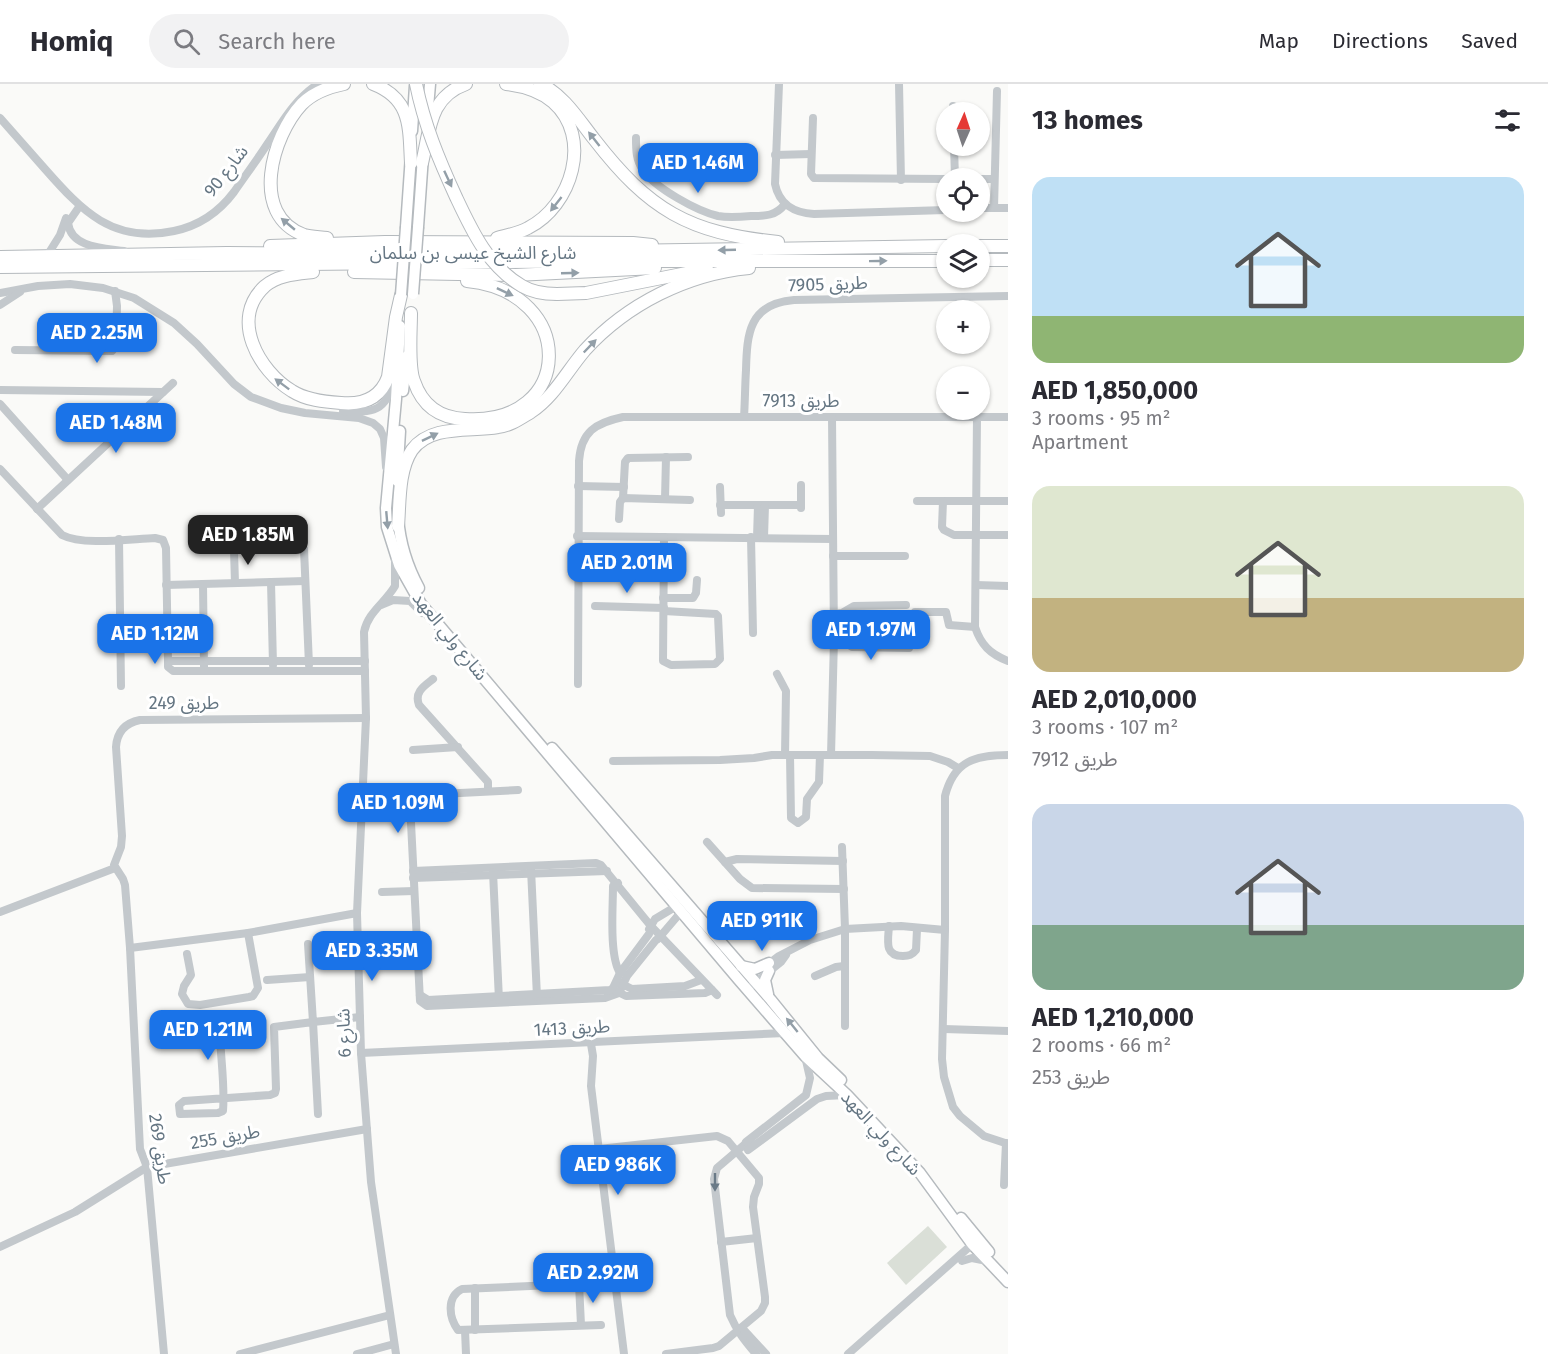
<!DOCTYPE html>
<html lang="en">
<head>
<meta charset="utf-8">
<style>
  :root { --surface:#fff; --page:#f2f2f3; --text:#2b2b33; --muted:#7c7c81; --line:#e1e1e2; --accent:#1a73e8 }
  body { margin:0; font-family:"Fira Sans","Noto Sans Arabic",sans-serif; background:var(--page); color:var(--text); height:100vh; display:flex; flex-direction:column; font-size:22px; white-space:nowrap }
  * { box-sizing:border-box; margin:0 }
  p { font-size:20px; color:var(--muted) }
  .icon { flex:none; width:33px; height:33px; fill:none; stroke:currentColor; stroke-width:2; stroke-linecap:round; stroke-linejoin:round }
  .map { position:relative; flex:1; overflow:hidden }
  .panel { display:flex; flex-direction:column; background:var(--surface); width:540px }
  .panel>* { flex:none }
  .needle { width:39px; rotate:3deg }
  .controls { position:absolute; left:936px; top:18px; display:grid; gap:12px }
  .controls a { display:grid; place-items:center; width:54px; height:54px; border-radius:50%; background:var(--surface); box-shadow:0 2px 4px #0004; font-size:30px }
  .price { position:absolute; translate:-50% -51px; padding:0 14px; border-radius:12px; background:var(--accent); color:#fff; font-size:20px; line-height:39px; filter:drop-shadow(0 2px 3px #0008) }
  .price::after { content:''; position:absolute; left:50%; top:36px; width:18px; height:14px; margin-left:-9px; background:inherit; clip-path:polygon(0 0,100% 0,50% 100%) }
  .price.current { background:#222; color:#fff }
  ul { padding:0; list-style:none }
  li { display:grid; align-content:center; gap:12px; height:318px; padding:0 24px }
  li span { display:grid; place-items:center; height:186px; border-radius:18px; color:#555 }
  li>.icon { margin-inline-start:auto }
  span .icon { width:108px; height:108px; fill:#fffc; stroke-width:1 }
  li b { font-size:26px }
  h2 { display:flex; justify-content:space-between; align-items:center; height:72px; padding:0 24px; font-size:26px }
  header { display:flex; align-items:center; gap:36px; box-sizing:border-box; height:84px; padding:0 30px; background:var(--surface); border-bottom:2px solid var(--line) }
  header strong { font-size:28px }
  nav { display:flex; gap:33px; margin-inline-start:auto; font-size:21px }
  .search { width:420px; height:54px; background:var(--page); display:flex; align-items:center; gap:15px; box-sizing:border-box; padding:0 21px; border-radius:33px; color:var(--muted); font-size:22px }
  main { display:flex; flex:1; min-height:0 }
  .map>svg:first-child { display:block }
  .green { fill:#dadfd7 }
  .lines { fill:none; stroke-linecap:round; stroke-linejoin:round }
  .major-casing { stroke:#b5babe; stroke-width:13 }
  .highway-casing { stroke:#b4b9bd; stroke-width:14 }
  .minor { stroke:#c3c8cc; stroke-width:8 }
  .major { stroke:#fff; stroke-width:10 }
  .highway { stroke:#fff; stroke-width:12 }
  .major-bridge-casing { stroke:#b5babe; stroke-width:13; stroke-linecap:butt }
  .highway-bridge-casing { stroke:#b4b9bd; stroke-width:14; stroke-linecap:butt }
  .major-bridge { stroke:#fff; stroke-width:10 }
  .highway-bridge { stroke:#fff; stroke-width:12 }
  .oneway { fill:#939fa8 }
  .oneway2 { fill:#6a7a87 }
  .labels { text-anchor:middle; stroke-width:6; stroke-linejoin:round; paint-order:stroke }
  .street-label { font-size:18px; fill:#657683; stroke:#fff }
</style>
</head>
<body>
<header>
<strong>Homiq</strong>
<div class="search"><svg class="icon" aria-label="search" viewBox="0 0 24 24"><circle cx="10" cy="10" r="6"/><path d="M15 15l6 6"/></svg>Search here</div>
<nav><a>Map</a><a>Directions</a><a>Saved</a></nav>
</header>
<main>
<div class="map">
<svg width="1008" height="1270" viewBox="0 0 1008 1270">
  <rect width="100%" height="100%" fill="#fafaf8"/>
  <polygon class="green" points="928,1142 947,1163 906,1201 887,1179"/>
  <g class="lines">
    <defs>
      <g id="major">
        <polyline points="427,35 430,0"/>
        <polyline points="412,47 415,2"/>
        <polyline points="406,143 411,71"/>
        <polyline points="418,143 423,72"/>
        <polyline points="400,242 396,315 386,424 387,443 399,481 421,520 739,896 805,972 847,1011 920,1089 972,1160 1008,1198"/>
        <polyline points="403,307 407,272"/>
        <polyline points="397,397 400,347"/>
        <path d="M398,434C400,459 407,482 419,504"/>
        <polyline points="552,664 771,916 818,974 841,996"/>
        <polyline points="741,882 755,885 769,879"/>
        <polyline points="768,910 765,896 769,887"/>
        <polyline points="961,1134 989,1168"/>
      </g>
      <g id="highway">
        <path d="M373,0C412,15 409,44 411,79"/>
        <path d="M540,0C563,10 579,36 594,55C649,126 688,149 778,158"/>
        <path d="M422,79C430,46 429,13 466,0"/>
        <path d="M327,154C320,153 311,153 304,151C249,131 272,52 302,20C313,9 329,3 344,0"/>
        <path d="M497,154C508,151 519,149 528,144C572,122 593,53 553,18C540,7 523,2 506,0"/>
        <polyline points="270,162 385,158 633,159 652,161"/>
        <polyline points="980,162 1008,162"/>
        <polyline points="0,173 227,169 435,170 946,162"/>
        <polyline points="980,176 1008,176"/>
        <polyline points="0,183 612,177 946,177"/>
        <path d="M313,188C296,190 278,191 265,202C229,235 259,287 292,307C306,316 324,318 341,319C362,321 380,315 388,293L396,233L401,211"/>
        <polyline points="354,188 516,191 655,184"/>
        <polyline points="557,210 586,209 707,185"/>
        <path d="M411,229C411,247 408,282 414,297C422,321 439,334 465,335C575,342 578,208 467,197"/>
        <path d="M398,442C400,419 398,387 412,366C431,340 470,348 498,343C510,342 521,334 531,328C554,313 567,287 585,266C627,220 687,190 749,184"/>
      </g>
    </defs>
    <use href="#major" class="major-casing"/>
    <use href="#highway" class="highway-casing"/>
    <g class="minor">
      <path d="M779,0L775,100C779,120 794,129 814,130L946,126"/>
      <polyline points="899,0 901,96"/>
      <polyline points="953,22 953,28"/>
      <path d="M0,34C15,51 30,68 45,85C82,127 113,160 174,147C198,142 219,128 234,108C245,92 257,76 268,59C283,37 295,15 318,0"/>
      <polyline points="813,34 811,90 814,94 946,95"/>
      <path d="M636,54C636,66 636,76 643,86C655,104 697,127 718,132C729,134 740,133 751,132C765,132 776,132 785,120"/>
      <polyline points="954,62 955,94"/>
      <polyline points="775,71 811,70"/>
      <polyline points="980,95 994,95"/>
      <path d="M79,123L68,139C71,164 104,164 124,167"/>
      <polyline points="980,124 1008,124"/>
      <polyline points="994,124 997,7"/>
      <polyline points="50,167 60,151 66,134"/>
      <polyline points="0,209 38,202 70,200 103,204 134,214 174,239 197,260 234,300 251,313 281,324 305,329 359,334 373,339 380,345 384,354 386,383"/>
      <polyline points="0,221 20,208"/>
      <polyline points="15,266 112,267 115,263 116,258 117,222 115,207"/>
      <polyline points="0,306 163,308"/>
      <polyline points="0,320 68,396"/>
      <path d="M343,327C372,329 387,328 393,296"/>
      <path d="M744,333C745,318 745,302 746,286C747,249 749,220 794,216L1008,212"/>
      <path d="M977,333L975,543C981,561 990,570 1008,577"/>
      <path d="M0,385L62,451C83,462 130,455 155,454L163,456L166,464L168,577"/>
      <polyline points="578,402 624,403"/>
      <polyline points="720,403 721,429"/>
      <polyline points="623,414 625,378 628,374 688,373"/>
      <polyline points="665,415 666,373"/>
      <polyline points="917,417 1008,417"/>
      <polyline points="943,417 942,443 944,446 954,451 1008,451"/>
      <polyline points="720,421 801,421"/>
      <polyline points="801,424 801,401"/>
      <polyline points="37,425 173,299"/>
      <polyline points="619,435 620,418 623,414 690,416"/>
      <polyline points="577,452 833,455"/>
      <polyline points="751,453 753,549"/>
      <polyline points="757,454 758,421"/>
      <polyline points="764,454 765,421"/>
      <polyline points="119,455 121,602"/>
      <polyline points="304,465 309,581"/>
      <polyline points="234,466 235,499"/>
      <polyline points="833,472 905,472"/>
      <path d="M395,477V502C385,519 368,528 364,548L366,634L357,829L361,969L371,1098L396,1270"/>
      <polyline points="578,482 617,484"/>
      <polyline points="271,498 273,581"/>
      <polyline points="203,500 204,583"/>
      <polyline points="166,501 305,497"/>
      <polyline points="976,501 1008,502"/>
      <polyline points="663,514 693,514 696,509 697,496"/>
      <polyline points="381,521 393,516 410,517 422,529"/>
      <polyline points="595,522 664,524"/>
      <polyline points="664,527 716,530 718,532 720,575 715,580 671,581 663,577 664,453"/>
      <polyline points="915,528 946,528 949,541 975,543"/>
      <polyline points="834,530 842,529 854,522 906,521"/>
      <polyline points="834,555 840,555 852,563 909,564"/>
      <polyline points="365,577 168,577 168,583 173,587 365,587"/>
      <polyline points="777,590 786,607 785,671"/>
      <path d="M433,595C424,602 414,608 419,621L488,698V707"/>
      <path d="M578,600L579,377C581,348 595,339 623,333H1008"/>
      <polyline points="413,666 458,663"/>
      <polyline points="790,671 791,734 798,739 806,733 807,715 819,698 820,671"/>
      <polyline points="831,671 834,555 832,333"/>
      <path d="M1008,671C975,671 954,677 945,712V846L942,975L944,993L953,1023L960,1032L984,1052L1008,1060"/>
      <polyline points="613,677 720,676 754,674 772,671 872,671 930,672 948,678 958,684"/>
      <polyline points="518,706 420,711 412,716 410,719 420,917 427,922 605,914 619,909 627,892 656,856"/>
      <polyline points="707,758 740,795 752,804 844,805"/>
      <polyline points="842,763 845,845 845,942"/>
      <polyline points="725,778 737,775 843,777"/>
      <polyline points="531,785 537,913"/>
      <polyline points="413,787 596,779 601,781 650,841 717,911"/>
      <polyline points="493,788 499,916"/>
      <polyline points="413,794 607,787"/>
      <path d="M618,799L613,802C613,823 609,872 620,889"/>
      <polyline points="382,808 414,807"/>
      <polyline points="0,828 115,784"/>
      <path d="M889,842C888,857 884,872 903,872C909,872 912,871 916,866L917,845"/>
      <polyline points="649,845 655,835 675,823"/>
      <polyline points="658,855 681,828"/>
      <polyline points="308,860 313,938 360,933"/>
      <polyline points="130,864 248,849 357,829"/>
      <polyline points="187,870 191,891 184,902 182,910 188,920 200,921 249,913 253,912 258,904 248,849"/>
      <polyline points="766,882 779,872 810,856 845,845 901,842 945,846"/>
      <polyline points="815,892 836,883 844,882"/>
      <polyline points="267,896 310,893"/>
      <polyline points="620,899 632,905 685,902 701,896"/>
      <polyline points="751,902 781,878 786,871"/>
      <polyline points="616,907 626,912 705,909 712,906"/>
      <polyline points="420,911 428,916 610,906 613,904 620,889 649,850"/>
      <polyline points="944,945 1008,947"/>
      <path d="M220,952C221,977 225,1003 223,1027L218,1029L180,1030L179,1021L184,1017L270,1011L275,1009L276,1005L274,943L313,938L318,1030"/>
      <polyline points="591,960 593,972 591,1002 624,1270"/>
      <polyline points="361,969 785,949"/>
      <path d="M751,1055L717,1084L714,1095L730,1231C737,1247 744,1256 756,1270"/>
      <polyline points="746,1058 806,1011 810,994 805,972"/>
      <polyline points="599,1065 717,1052 728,1057 759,1094 759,1100 754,1113 753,1123 765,1213 765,1219 761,1227 719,1262 713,1264 666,1270"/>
      <polyline points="748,1066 817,1015 826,1012 847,1011"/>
      <polyline points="1004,1101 1006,1059"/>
      <polyline points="721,1158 757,1154"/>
      <polyline points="0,1163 75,1128 147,1083 367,1045"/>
      <polyline points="962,1177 972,1174 987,1177"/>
      <path d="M598,1199L462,1205C446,1213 449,1234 458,1246L601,1241"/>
      <polyline points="579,1200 581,1241"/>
      <polyline points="475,1204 475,1246"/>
      <polyline points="742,1244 766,1270"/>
      <polyline points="465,1246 466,1270"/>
      <path d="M164,1270L147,1083L140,1065L130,864L125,801L123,795L114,781L121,763L122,752L116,663C117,648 125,639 140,636L366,634"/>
      <polyline points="240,1270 390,1231"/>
      <polyline points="357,1270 394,1260"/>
      <polyline points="848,1270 976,1157"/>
    </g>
    <use href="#major" class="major"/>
    <use href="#highway" class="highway"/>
    <defs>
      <g id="major-bridge">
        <polyline points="413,210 418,143"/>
        <polyline points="401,211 406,143"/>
      </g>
      <path id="highway-bridge" d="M416,0C424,40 439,76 456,113C472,147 488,182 522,202C532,208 546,210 557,210"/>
    </defs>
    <use href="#major-bridge" class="major-bridge-casing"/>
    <use href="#highway-bridge" class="highway-bridge-casing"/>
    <use href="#major-bridge" class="major-bridge"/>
    <use href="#highway-bridge" class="highway-bridge"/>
  </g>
  <defs><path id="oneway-solid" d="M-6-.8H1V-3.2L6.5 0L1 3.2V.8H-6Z" transform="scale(1.5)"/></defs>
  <g class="oneway">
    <use href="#oneway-solid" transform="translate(594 55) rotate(-128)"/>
    <use href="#oneway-solid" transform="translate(448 95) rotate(65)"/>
    <use href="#oneway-solid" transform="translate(556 120) rotate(128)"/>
    <use href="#oneway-solid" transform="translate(288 140) rotate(-140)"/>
    <use href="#oneway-solid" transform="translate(727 166) rotate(178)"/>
    <use href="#oneway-solid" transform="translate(878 177) rotate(-1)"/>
    <use href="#oneway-solid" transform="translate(570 189) rotate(-2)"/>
    <use href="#oneway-solid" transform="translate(505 208) rotate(25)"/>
    <use href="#oneway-solid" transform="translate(590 262) rotate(-46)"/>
    <use href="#oneway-solid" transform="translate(282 300) rotate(-143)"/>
    <use href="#oneway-solid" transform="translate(430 353) rotate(-26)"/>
    <use href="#oneway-solid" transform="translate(387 436) rotate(85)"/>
    <use href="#oneway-solid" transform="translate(792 941) rotate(-129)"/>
  </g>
  <use class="oneway2" href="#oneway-solid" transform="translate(715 1098) rotate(90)"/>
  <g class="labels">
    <g class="street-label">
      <text transform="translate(226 87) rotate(-52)" y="6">شارع 90</text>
      <text x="473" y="175">شارع الشيخ عيسى بن سلمان</text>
      <text transform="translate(828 200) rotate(-2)" y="6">طريق 7905</text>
      <text x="801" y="323">طريق 7913</text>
      <text transform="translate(450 552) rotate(51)" y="6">شارع ولي العهد</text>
      <text x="184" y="625">طريق 249</text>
      <text transform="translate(572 944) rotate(-3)" y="6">طريق 1413</text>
      <text transform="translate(344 949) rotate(-92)" y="6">شارع 6</text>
      <text transform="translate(881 1049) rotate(47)" y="6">شارع ولي العهد</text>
      <text transform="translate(225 1053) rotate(-10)" y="6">طريق 255</text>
      <text transform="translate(160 1065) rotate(82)" y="6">طريق 269</text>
    </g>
  </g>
</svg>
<div class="controls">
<a><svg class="needle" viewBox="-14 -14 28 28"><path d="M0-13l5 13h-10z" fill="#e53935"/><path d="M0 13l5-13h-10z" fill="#7c7c81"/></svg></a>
<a><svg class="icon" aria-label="locate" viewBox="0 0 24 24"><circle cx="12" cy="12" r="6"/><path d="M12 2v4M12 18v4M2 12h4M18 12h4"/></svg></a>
<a><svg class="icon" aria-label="layers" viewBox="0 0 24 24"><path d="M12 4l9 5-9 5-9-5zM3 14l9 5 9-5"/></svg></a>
<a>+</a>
<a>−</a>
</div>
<b class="price" style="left:698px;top:110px">AED 1.46M</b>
<b class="price" style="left:97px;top:280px">AED 2.25M</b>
<b class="price" style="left:116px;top:370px">AED 1.48M</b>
<b class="price current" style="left:248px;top:482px">AED 1.85M</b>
<b class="price" style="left:627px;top:510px">AED 2.01M</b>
<b class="price" style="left:871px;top:577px">AED 1.97M</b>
<b class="price" style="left:155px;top:581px">AED 1.12M</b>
<b class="price" style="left:398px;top:750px">AED 1.09M</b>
<b class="price" style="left:762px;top:868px">AED 911K</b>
<b class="price" style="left:372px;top:898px">AED 3.35M</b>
<b class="price" style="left:208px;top:977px">AED 1.21M</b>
<b class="price" style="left:618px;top:1112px">AED 986K</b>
<b class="price" style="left:593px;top:1220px">AED 2.92M</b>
</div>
<section class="panel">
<h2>13 homes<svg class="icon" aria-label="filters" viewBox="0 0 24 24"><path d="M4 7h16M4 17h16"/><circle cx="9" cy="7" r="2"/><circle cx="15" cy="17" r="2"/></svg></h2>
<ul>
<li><span style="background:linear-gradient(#bfe0f5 75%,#8fb573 0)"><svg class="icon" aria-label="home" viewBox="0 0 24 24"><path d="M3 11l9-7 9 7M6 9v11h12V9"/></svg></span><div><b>AED 1,850,000</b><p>3 rooms · 95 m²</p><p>Apartment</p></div></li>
<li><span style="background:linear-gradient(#dfe7d0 60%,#c2b280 0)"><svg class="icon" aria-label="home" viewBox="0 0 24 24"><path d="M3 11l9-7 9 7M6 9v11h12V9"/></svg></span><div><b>AED 2,010,000</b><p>3 rooms · 107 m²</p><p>طريق 7912</p></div></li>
<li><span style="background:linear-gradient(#c9d6e8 65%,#7fa58c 0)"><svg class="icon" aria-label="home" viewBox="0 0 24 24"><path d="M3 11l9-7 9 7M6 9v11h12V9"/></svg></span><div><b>AED 1,210,000</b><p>2 rooms · 66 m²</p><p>طريق 253</p></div></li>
</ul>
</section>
</main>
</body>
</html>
